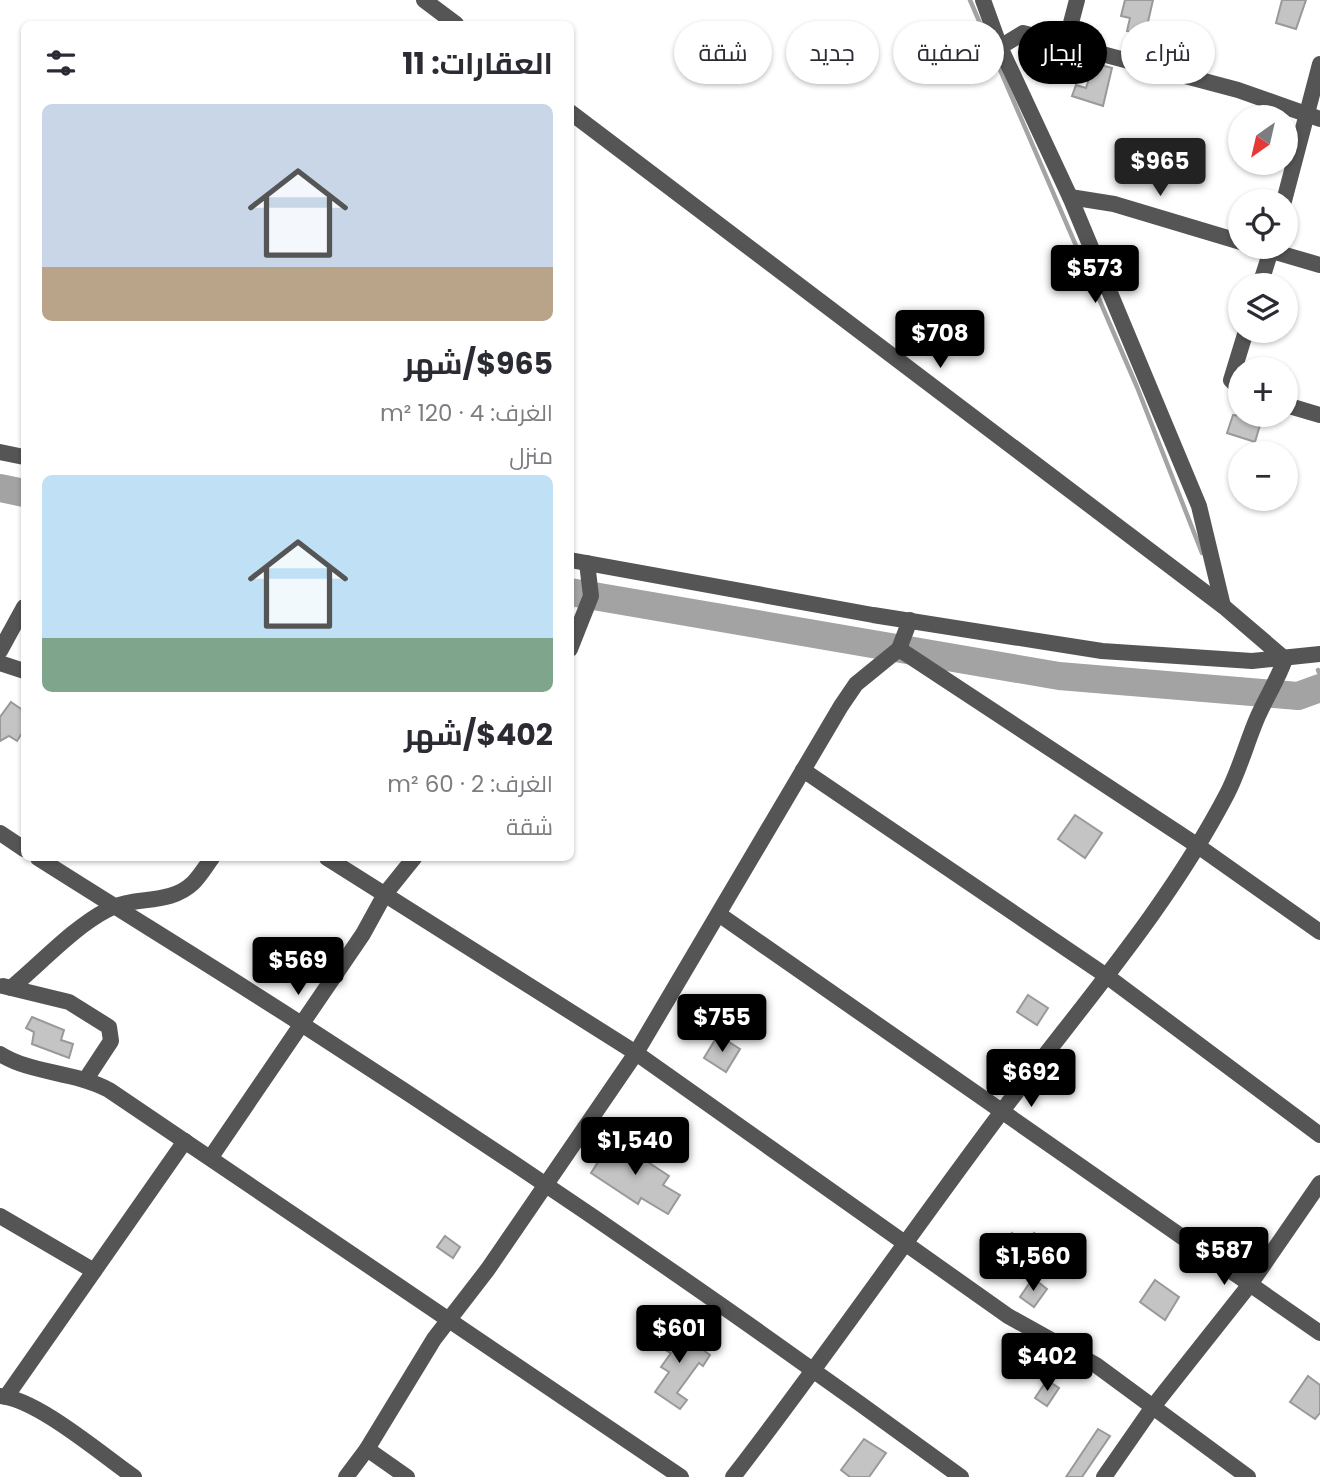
<!DOCTYPE html>
<html lang="ar">
<head>
<meta charset="utf-8">
<style>
  :root { --surface:#fff; --page:#f7f7f7; --text:#2b2b33; --muted:#7c7c81; --accent:#000 }
  body { margin:0; font-family:Poppins,Cairo,sans-serif; background:var(--page); color:var(--text); direction:rtl; height:100vh; display:flex; flex-direction:column; font-size:26px; white-space:nowrap }
  * { box-sizing:border-box; margin:0 }
  p { font-size:23px; color:var(--muted) }
  .icon { flex:none; width:38px; height:38px; fill:none; stroke:currentColor; stroke-width:2; stroke-linecap:round; stroke-linejoin:round }
  .map { position:relative; flex:1; overflow:hidden; direction:ltr }
  .side { position:absolute; left:21px; top:21px; width:553px; height:840px; display:flex; flex-direction:column; background:var(--surface); border-radius:10px; box-shadow:0 2px 5px #0004; direction:rtl }
  .side>* { flex:none }
  .hud { position:absolute; left:595px; top:21px; width:620px; height:63px; direction:rtl; display:flex; gap:14px }
  .needle { width:46px; rotate:214deg }
  .buttons { position:absolute; left:1228px; top:105px; display:grid; gap:14px }
  .buttons a { display:grid; place-items:center; width:70px; height:70px; border-radius:50%; background:var(--surface); box-shadow:0 2px 5px #0004; font-size:35px }
  .price { position:absolute; translate:-50% -60px; padding:0 16px; border-radius:7px; background:var(--accent); color:#fff; font-size:23px; line-height:46px; filter:drop-shadow(0 2px 4px #0008) }
  .price::after { content:''; position:absolute; left:50%; top:42px; width:21px; height:16px; margin-left:-10px; background:inherit; clip-path:polygon(0 0,100% 0,50% 100%) }
  .price.on { background:#222; color:#fff }
  ul { padding:0; list-style:none }
  li { display:grid; align-content:center; gap:14px; height:371px; padding:0 21px }
  li span { display:grid; place-items:center; height:217px; border-radius:10px; color:#555 }
  li>.icon { margin-inline-start:auto }
  span .icon { width:126px; height:126px; fill:#fffc; stroke-width:1 }
  li b { font-size:30px }
  h2 { display:flex; justify-content:space-between; align-items:center; height:84px; padding:0 21px; font-size:30px }
  .chip { padding:0 24px; border-radius:32px; background:var(--surface); box-shadow:0 2px 5px #0004; font-size:24px; line-height:63px }
  .chip.on { background:var(--accent); color:#fff }
  .map>svg:first-child { display:block }
  .lines { fill:none; stroke-linecap:round; stroke-linejoin:round }
  .stream { stroke:#a3a3a3; stroke-width:4.5 }
  .river { stroke:#a3a3a3; stroke-width:28 }
  .building { fill:#c4c4c4; stroke:#999; stroke-width:2 }
  .minor { stroke:#555; stroke-width:16 }
</style>
</head>
<body>
<div class="map">
<svg width="1320" height="1477" viewBox="0 0 1320 1477">
  <rect width="100%" height="100%" fill="#fff"/>
  <g class="lines">
    <g class="stream">
      <polyline points="970,0 1137,387 1202,553"/>
      <polyline points="1318,670 1320,675"/>
    </g>
    <g class="river">
      <polyline points="0,488 24,493"/>
      <polyline points="570,592 1059,676 1298,696 1320,688"/>
    </g>
  </g>
  <g class="building">
    <polygon points="1125,0 1153,0 1145,35 1127,31 1130,18 1121,16"/>
    <polygon points="1282,0 1306,0 1296,29 1276,23"/>
    <polygon points="1094,63 1112,68 1103,106 1072,96 1076,85 1086,88"/>
    <polygon points="1233,415 1262,418 1255,442 1227,433"/>
    <polygon points="11,702 24,711 24,730 17,741 9,736 0,741 0,717"/>
    <polygon points="1075,815 1102,833 1085,858 1058,839"/>
    <polygon points="1028,995 1048,1008 1037,1025 1017,1012"/>
    <polygon points="32,1017 64,1030 61,1040 73,1044 69,1058 32,1044 34,1032 26,1028"/>
    <polygon points="718,1035 740,1049 726,1072 704,1058"/>
    <polygon points="613,1139 669,1176 663,1185 680,1195 668,1214 641,1198 638,1204 591,1173"/>
    <polygon points="1012,1233 1027,1243 1034,1233 1052,1246 1033,1271 1002,1248"/>
    <polygon points="445,1236 460,1247 453,1258 437,1247"/>
    <polygon points="1033,1278 1047,1289 1034,1307 1020,1297"/>
    <polygon points="1155,1280 1179,1297 1165,1320 1140,1302"/>
    <polygon points="672,1327 710,1355 703,1366 699,1363 677,1393 687,1400 680,1409 655,1392 669,1372 661,1367 671,1353 658,1346"/>
    <polygon points="1308,1376 1320,1385 1320,1413 1315,1419 1290,1402"/>
    <polygon points="1047,1380 1059,1388 1047,1406 1035,1398"/>
    <polygon points="1098,1429 1110,1436 1082,1477 1066,1477"/>
    <polygon points="864,1439 886,1453 869,1477 850,1477 841,1470"/>
  </g>
  <g class="lines">
    <g class="minor">
      <polyline points="424,0 456,24"/>
      <polyline points="983,0 1000,47 1070,197 1199,506 1223,606"/>
      <polyline points="1066,42 1077,0"/>
      <polyline points="1000,47 1023,33 1238,90 1320,119"/>
      <path d="M570,112L1223,606L1285,659C1278,679 1267,696 1258,716C1247,741 1240,769 1227,794C1166,911 1078,1009 1000,1114C910,1234 825,1358 733,1477"/>
      <polyline points="1070,197 1114,204 1241,242"/>
      <polyline points="1284,201 1320,64"/>
      <polyline points="1258,247 1320,265"/>
      <polyline points="1260,285 1272,247"/>
      <polyline points="1241,390 1231,380 1246,331"/>
      <polyline points="1286,405 1320,415"/>
      <polyline points="0,452 24,457"/>
      <polyline points="570,560 873,615 1102,651 1252,661 1320,654"/>
      <polyline points="570,649 591,596 587,563"/>
      <polyline points="899,649 1198,846 1320,932"/>
      <polyline points="0,651 24,607"/>
      <polyline points="0,663 24,671"/>
      <polyline points="803,770 1108,977 1320,1135"/>
      <polyline points="0,833 24,849"/>
      <path d="M38,858C126,914 215,968 303,1025C527,1169 747,1320 961,1477"/>
      <polyline points="327,858 636,1053 1008,1316 1096,1365 1248,1477"/>
      <polyline points="720,915 1320,1333"/>
      <polyline points="3,986 69,1002 109,1027 111,1041 86,1079"/>
      <path d="M11,988C40,964 74,927 107,910C134,895 169,906 193,883C200,876 206,866 212,858"/>
      <path d="M0,1054C32,1074 73,1071 109,1090L681,1477"/>
      <polyline points="211,1157 363,934 385,894 414,858"/>
      <polyline points="0,1216 94,1271"/>
      <path d="M0,1396C37,1399 101,1454 134,1477"/>
      <polyline points="6,1397 185,1141"/>
      <polyline points="367,1449 407,1477"/>
      <polyline points="346,1477 367,1449 434,1339 488,1269 636,1053 841,706 856,684 899,649 910,620"/>
      <polyline points="1104,1477 1152,1408 1251,1283 1320,1183"/>
    </g>
  </g>
</svg>
<div class="buttons">
<a><svg class="needle" viewBox="-14 -14 28 28"><path d="M0-13l5 13h-10z" fill="#e53935"/><path d="M0 13l5-13h-10z" fill="#7c7c81"/></svg></a>
<a><svg class="icon" aria-label="locate" viewBox="0 0 24 24"><circle cx="12" cy="12" r="6"/><path d="M12 2v4M12 18v4M2 12h4M18 12h4"/></svg></a>
<a><svg class="icon" aria-label="layers" viewBox="0 0 24 24"><path d="M12 4l9 5-9 5-9-5zM3 14l9 5 9-5"/></svg></a>
<a>+</a>
<a>−</a>
</div>
<b class="price on" style="left:1160px;top:198px">$965</b>
<b class="price" style="left:1095px;top:305px">$573</b>
<b class="price" style="left:940px;top:370px">$708</b>
<b class="price" style="left:298px;top:997px">$569</b>
<b class="price" style="left:722px;top:1054px">$755</b>
<b class="price" style="left:1031px;top:1109px">$692</b>
<b class="price" style="left:635px;top:1177px">$1,540</b>
<b class="price" style="left:1224px;top:1287px">$587</b>
<b class="price" style="left:1033px;top:1293px">$1,560</b>
<b class="price" style="left:679px;top:1365px">$601</b>
<b class="price" style="left:1047px;top:1393px">$402</b>
<div class="hud">
<a class="chip">شراء</a>
<a class="chip on">إيجار</a>
<a class="chip">تصفية</a>
<a class="chip">جديد</a>
<a class="chip">شقة</a>
</div>
<section class="side">
<h2>العقارات: 11<svg class="icon" aria-label="filters" viewBox="0 0 24 24"><path d="M4 7h16M4 17h16"/><circle cx="9" cy="7" r="2"/><circle cx="15" cy="17" r="2"/></svg></h2>
<ul>
<li><span style="background:linear-gradient(#c9d6e8 75%,#b9a48a 0)"><svg class="icon" aria-label="home" viewBox="0 0 24 24"><path d="M3 11l9-7 9 7M6 9v11h12V9"/></svg></span><div><b>$965/شهر</b><p>الغرف: 4 · 120 m²</p><p>منزل</p></div></li>
<li><span style="background:linear-gradient(#bfe0f5 75%,#7fa58c 0)"><svg class="icon" aria-label="home" viewBox="0 0 24 24"><path d="M3 11l9-7 9 7M6 9v11h12V9"/></svg></span><div><b>$402/شهر</b><p>الغرف: 2 · 60 m²</p><p>شقة</p></div></li>
</ul>
</section>
</div>
</body>
</html>
